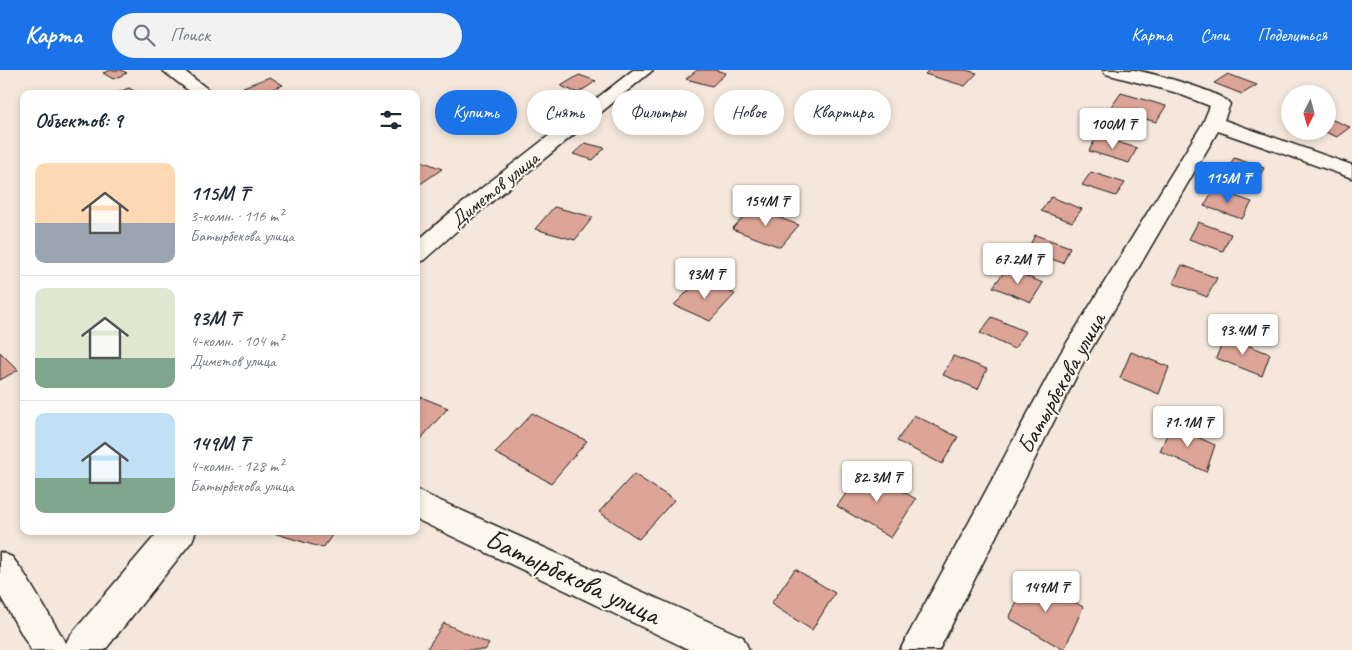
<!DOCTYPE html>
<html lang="ru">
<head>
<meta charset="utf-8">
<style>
  :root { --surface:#fff; --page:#f2f2f3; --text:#1f2937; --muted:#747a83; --line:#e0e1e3; --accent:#1a73e8 }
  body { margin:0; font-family:Caveat,sans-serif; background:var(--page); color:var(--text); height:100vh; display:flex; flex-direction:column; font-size:19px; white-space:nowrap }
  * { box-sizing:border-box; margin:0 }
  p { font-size:16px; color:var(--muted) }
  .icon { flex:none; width:28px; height:28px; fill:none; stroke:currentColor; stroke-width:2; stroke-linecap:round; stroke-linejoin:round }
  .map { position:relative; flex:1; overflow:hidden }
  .drawer { position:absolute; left:20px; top:20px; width:400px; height:445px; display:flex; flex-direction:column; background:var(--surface); border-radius:10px; box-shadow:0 2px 8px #0003 }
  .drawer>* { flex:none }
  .hud { position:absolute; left:435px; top:20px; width:475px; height:45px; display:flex; gap:10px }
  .needle { width:32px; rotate:186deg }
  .fabs { position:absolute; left:1281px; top:15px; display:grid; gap:10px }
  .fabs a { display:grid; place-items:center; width:55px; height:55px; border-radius:50%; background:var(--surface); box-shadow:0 2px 8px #0003; font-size:25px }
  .price { position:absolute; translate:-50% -42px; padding:0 11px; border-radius:5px; background:#fff; color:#222; font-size:16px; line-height:32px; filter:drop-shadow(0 1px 2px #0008) }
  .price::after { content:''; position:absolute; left:50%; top:30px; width:15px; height:11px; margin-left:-8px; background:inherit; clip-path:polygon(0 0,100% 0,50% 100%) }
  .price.active { background:var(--accent); color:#fff }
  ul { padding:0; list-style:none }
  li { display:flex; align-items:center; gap:15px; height:125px; padding:0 15px }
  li+li { border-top:1px solid var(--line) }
  li span { display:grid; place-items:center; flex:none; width:140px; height:100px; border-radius:10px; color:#555 }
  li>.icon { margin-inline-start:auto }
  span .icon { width:60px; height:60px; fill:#fffc; stroke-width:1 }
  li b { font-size:21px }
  h2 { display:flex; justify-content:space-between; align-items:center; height:60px; padding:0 15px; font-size:21px }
  .pill { padding:0 18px; border-radius:22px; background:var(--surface); box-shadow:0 2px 8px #0003; font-size:18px; line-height:45px }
  .pill.active { background:var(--accent); color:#fff }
  header { display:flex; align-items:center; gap:30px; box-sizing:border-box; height:70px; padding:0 25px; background:var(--accent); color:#fff }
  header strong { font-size:24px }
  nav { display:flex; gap:28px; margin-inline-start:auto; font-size:18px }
  .search { width:350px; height:45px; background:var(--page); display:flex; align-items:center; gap:12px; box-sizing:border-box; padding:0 18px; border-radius:28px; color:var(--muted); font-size:19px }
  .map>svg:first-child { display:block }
  .building { fill:#dda597; stroke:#1c1c1c }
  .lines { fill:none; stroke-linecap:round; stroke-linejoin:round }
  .minor-casing { stroke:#1c1c1c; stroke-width:3 }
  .minor { fill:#fbf7ec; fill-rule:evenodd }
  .labels { text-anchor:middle; stroke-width:4; stroke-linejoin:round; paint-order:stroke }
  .far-street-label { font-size:20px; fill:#1c1c1c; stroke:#fbf7ec }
  .street-label { font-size:24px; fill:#1c1c1c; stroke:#fbf7ec }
  .near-street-label { font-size:29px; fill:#1c1c1c; stroke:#fbf7ec }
</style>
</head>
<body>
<header>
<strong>Карта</strong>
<div class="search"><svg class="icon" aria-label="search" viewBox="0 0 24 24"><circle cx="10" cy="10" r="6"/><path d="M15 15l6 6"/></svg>Поиск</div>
<nav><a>Карта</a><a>Слои</a><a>Поделиться</a></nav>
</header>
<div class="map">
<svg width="1352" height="580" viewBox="0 0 1352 580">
  <rect width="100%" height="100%" fill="#f5e7db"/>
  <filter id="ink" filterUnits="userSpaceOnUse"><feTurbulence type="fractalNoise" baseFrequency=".02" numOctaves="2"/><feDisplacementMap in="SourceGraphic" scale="10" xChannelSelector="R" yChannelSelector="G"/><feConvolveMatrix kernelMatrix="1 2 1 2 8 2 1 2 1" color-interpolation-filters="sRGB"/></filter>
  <g filter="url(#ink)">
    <g class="building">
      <polygon points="111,0 121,0 127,3 113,9 103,3"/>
      <polygon points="697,0 715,0 726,3 712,16 686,9"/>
      <polygon points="929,0 965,0 977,3 965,16 925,4"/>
      <polygon points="1228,4 1257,15 1242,24 1214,13"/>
      <polygon points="579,5 596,11 578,23 561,16"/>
      <polygon points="270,7 283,15 260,24 253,24 243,17"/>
      <polygon points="129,18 139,24 114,24"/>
      <polygon points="1121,23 1166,36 1156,52 1110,39"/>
      <polygon points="654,42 677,48 663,62 639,56"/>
      <polygon points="1328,48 1350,57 1337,67 1323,61 1328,61"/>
      <polygon points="1097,66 1137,78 1129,93 1089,81"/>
      <polygon points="585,73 605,78 593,90 573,84"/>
      <polygon points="1234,88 1264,98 1256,112 1226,102"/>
      <polygon points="417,89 442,99 416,117 416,90"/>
      <polygon points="1091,102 1125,113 1116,126 1082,115"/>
      <polygon points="1214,119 1252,132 1242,149 1204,136"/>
      <polygon points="1051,127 1082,139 1072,152 1041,141"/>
      <polygon points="554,137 593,147 575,170 535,159"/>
      <polygon points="752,138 799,155 780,177 732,159"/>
      <polygon points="1198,152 1231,164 1223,181 1189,169"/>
      <polygon points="1035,165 1070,177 1063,193 1027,181"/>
      <polygon points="1182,195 1217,208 1207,227 1173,213"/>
      <polygon points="1007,198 1043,213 1031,232 993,217"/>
      <polygon points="700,209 735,224 710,251 674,235"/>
      <polygon points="992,247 1026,262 1014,279 980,263"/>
      <polygon points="1225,266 1270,284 1262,306 1216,288"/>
      <polygon points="0,282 18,300 0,310"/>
      <polygon points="1131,282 1169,297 1159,324 1120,308"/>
      <polygon points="953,286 987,299 978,319 943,305"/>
      <polygon points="416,325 448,338 416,374"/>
      <polygon points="532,343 587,371 551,413 495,383"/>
      <polygon points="914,345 958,367 942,394 897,371"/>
      <polygon points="1171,355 1215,375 1206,402 1160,381"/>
      <polygon points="864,399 916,429 891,468 837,436"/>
      <polygon points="634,404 674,430 639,469 599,442"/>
      <polygon points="267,461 335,461 323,478"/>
      <polygon points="795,499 835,523 812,560 771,534"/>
      <polygon points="1030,506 1083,537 1064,580 1009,548"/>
      <polygon points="444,553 489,574 485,580 426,580"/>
    </g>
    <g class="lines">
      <defs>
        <g id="minor">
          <polygon points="162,0 183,0 214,24 193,24"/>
          <polygon points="633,0 653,0 462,156 424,190 416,193 416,172 446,146"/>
          <path d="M1103,0C1113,0 1124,0 1134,0C1152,3 1221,21 1230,34L1224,50L1352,95V108L1218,61L1083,293L939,580H900L1060,284L1203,53L1210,36L1174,22L1106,4Z"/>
          <polygon points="416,420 743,567 749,580 690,580 416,449"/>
          <polygon points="159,461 196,461 192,471 105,580 31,580 0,526 0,482 12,487 24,503 66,573 69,567"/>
        </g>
      </defs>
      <use href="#minor" class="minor-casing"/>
      <use href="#minor" class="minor"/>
    </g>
  </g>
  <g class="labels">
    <g class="far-street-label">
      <text transform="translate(494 119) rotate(-39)" y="7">Диметов улица</text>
    </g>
    <g class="street-label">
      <text transform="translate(1061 313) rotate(-61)" y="8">Батырбекова улица</text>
    </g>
    <g class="near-street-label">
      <text transform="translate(573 506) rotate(25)" y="10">Батырбекова улица</text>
    </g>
  </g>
</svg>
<div class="fabs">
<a><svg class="needle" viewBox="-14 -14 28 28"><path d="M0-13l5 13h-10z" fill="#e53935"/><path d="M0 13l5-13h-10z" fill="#747a83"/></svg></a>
</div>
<b class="price" style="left:1113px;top:80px">100M ₸</b>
<b class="price active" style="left:1228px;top:134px">115M ₸</b>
<b class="price" style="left:766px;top:157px">154M ₸</b>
<b class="price" style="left:1018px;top:215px">67.2M ₸</b>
<b class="price" style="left:705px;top:230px">93M ₸</b>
<b class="price" style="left:1243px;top:286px">93.4M ₸</b>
<b class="price" style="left:1188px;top:378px">71.1M ₸</b>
<b class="price" style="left:877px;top:433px">82.3M ₸</b>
<b class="price" style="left:1046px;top:543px">149M ₸</b>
<div class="hud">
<a class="pill active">Купить</a>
<a class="pill">Снять</a>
<a class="pill">Фильтры</a>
<a class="pill">Новое</a>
<a class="pill">Квартира</a>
</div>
<section class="drawer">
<h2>Объектов: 9<svg class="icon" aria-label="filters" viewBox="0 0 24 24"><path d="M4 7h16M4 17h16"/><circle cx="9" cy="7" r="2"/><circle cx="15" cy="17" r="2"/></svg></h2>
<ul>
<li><span style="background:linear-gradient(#ffd9b3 60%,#9aa5b1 0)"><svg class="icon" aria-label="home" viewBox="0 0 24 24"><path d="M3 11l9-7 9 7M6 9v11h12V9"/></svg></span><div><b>115M ₸</b><p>3-комн. · 116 m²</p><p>Батырбекова улица</p></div></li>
<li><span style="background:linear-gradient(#dfe7d0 70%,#7fa58c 0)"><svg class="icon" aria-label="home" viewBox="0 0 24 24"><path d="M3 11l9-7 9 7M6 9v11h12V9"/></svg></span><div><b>93M ₸</b><p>4-комн. · 104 m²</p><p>Диметов улица</p></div></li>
<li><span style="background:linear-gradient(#bfe0f5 65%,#7fa58c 0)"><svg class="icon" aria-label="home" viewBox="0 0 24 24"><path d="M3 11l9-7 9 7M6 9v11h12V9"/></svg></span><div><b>149M ₸</b><p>4-комн. · 128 m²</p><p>Батырбекова улица</p></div></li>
</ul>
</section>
</div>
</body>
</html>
